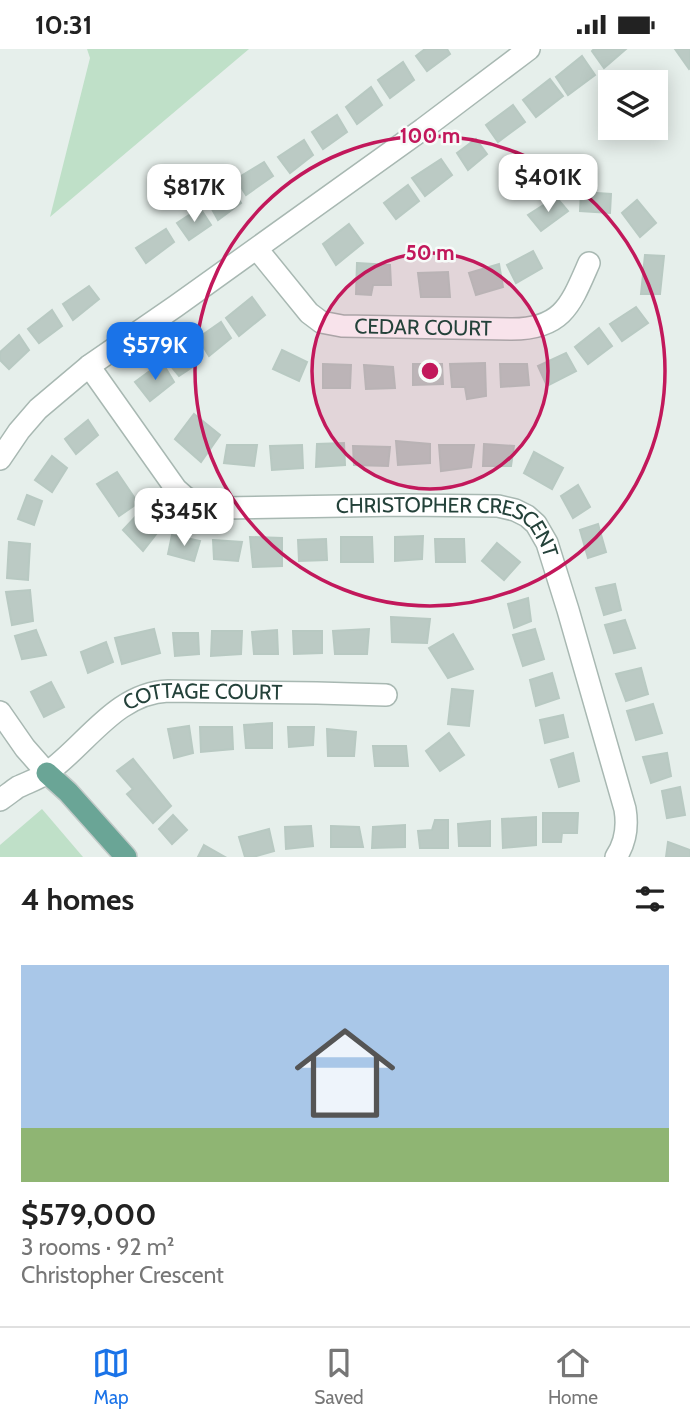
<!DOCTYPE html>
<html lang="en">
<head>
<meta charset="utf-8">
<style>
  :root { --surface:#fff; --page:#f2f2f2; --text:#222; --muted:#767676; --line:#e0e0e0; --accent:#1a73e8 }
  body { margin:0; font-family:Cabin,sans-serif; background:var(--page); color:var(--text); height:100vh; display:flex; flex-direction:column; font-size:26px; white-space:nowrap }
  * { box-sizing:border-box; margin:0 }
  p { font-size:23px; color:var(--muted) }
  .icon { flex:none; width:38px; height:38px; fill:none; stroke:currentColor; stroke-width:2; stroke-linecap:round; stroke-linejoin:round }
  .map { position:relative; height:808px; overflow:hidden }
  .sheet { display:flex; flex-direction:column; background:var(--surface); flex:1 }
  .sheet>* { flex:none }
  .fabs { position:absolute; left:598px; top:21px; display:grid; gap:14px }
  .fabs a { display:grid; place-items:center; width:70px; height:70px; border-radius:0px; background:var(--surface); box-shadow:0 4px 18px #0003; font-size:35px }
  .price { position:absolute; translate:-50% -60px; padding:0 16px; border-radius:14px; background:#fff; color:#222; font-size:23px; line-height:46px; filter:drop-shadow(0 2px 4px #0008) }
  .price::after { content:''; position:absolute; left:50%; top:42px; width:21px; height:16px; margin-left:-10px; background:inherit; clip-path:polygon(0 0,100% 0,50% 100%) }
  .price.selected { background:var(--accent); color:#fff }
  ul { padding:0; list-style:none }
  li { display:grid; align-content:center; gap:14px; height:371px; padding:0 21px }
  li span { display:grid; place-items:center; height:217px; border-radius:0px; color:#555 }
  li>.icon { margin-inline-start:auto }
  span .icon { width:126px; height:126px; fill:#fffc; stroke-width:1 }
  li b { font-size:30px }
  h2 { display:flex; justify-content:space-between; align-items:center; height:84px; padding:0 21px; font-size:30px }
  .status { display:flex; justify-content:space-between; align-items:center; height:49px; padding:0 35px; background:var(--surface); direction:ltr }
  .status svg { height:19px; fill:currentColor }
  .dock { display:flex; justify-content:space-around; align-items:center; height:98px; border-top:2px solid var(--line); background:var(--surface); font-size:19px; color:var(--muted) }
  .dock a { display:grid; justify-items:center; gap:4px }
  .dock .selected { color:var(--accent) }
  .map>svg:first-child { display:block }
  .green { fill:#bfe0c8 }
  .building { fill:#bbcac4; stroke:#b8c9c2; stroke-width:2 }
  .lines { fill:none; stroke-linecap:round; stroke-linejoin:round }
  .minor-casing { stroke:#a8b8b2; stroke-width:24 }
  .major-casing { stroke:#c2cac8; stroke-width:24 }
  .minor { stroke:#fff; stroke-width:21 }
  .major { stroke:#6aa596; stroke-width:21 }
  .ring { fill:none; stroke:#c2185b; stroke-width:3.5 }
  .labels { text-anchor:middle; stroke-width:5; stroke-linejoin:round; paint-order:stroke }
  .street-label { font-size:21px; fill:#24423a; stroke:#f7fbf9 }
  .centre { fill:#c2185b; stroke:#f7fbf9; stroke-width:3.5 }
  .ring-label { font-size:21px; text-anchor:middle; font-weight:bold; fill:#c2185b; stroke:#f7fbf9; stroke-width:5; stroke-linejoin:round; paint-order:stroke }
</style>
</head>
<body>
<div class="status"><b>10:31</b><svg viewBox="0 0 49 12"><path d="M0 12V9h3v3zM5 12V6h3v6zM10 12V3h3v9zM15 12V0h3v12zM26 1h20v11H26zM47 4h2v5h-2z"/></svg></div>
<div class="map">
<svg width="690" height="808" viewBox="0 0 690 808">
  <rect width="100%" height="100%" fill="#e6efeb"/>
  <g class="green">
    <polygon points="87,0 249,0 50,168 90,9"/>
    <polygon points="42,760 83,808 0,808 0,796"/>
  </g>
  <g class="building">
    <polygon points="425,0 447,0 450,5 427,22 416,7"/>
    <polygon points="594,0 626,0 604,19 592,2"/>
    <polygon points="675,0 690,0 690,19 689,20"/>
    <polygon points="582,7 595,26 568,46 556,28"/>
    <polygon points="403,13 414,31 390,49 378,31"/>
    <polygon points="550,30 563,47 536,68 523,51"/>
    <polygon points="371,38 382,56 357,75 346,58"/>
    <polygon points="513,56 525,73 498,93 486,76"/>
    <polygon points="337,66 347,83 323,100 312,83"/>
    <polygon points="476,90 487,105 468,121 457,104"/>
    <polygon points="304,91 313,106 290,124 278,108"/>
    <polygon points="441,110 452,126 425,147 412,129"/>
    <polygon points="264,113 273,127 246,146 236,130"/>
    <polygon points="229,135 241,154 218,171 208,153"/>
    <polygon points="408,136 419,152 396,170 384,154"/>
    <polygon points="581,143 611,145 610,164 580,162"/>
    <polygon points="556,148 568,162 541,182 528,166"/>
    <polygon points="637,151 656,174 640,188 622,164"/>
    <polygon points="200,159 211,176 189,191 177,174"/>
    <polygon points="349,175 363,194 336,216 323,195"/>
    <polygon points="166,180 174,193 146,214 136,199"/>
    <polygon points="533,202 542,219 516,234 507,216"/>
    <polygon points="645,206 664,207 660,245 641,245"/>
    <polygon points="357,214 390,216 391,236 373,236 371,246 356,245"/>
    <polygon points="499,215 503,238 476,246 469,224"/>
    <polygon points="448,223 450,248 421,248 418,224"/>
    <polygon points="89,237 99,250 73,271 63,255"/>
    <polygon points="252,248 265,266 239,287 226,269"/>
    <polygon points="636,258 648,274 622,292 610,275"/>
    <polygon points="52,261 62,277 39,294 28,280"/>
    <polygon points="221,273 231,289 209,307 198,289"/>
    <polygon points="599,279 612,297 588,315 575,298"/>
    <polygon points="19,286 29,301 9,320 0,311 0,303"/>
    <polygon points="188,293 200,313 179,327 165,310"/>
    <polygon points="282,301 307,313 299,332 273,320"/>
    <polygon points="566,304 576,322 547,337 538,317"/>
    <polygon points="162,313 174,333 150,352 135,333"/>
    <polygon points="485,314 486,347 467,350 465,338 452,338 450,315"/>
    <polygon points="323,315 351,316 350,339 323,339"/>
    <polygon points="413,315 442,315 443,335 413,336"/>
    <polygon points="500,315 527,315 529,336 501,338"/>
    <polygon points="364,316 393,318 395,339 366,340"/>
    <polygon points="194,365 220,386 201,413 175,390"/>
    <polygon points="88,371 98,386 76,405 65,390"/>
    <polygon points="396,392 430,395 430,414 398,416"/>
    <polygon points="344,394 345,416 316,418 317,395"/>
    <polygon points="484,395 514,397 511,417 483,417"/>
    <polygon points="227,396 257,396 254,417 224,414"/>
    <polygon points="302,396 303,419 272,421 270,397"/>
    <polygon points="439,396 474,396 471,418 441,422"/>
    <polygon points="353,397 390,398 388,417 354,416"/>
    <polygon points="534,403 563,419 552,440 524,424"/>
    <polygon points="52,407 67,419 52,443 35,431"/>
    <polygon points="117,423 138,454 119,467 97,435"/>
    <polygon points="578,436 590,458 573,469 561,447"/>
    <polygon points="27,446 42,452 34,476 18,470"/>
    <polygon points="136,467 157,484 143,502 123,481"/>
    <polygon points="598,475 606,503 588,509 580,481"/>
    <polygon points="172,486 200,492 194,512 168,505"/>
    <polygon points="423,487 422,510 395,512 395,488"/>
    <polygon points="250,488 282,489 282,517 253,518"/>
    <polygon points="341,488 372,488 373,513 341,513"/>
    <polygon points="326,490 327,511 299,512 298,491"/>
    <polygon points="435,490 464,490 465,513 436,513"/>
    <polygon points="213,491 242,493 238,512 214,510"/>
    <polygon points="9,493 30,495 28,531 7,529"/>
    <polygon points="497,494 520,513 504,531 482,512"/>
    <polygon points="615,535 621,561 604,566 596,539"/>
    <polygon points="30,541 33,572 12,576 6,543"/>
    <polygon points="528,549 531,572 514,579 508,555"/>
    <polygon points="391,568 430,570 427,594 392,593"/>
    <polygon points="625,571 635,599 614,604 605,576"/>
    <polygon points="154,580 160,604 122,615 115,589"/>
    <polygon points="369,580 367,605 335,605 333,582"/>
    <polygon points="535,580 544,610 523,617 513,586"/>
    <polygon points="36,581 46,606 22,610 15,587"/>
    <polygon points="277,581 278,605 254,605 252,583"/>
    <polygon points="212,582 242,582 241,605 211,607"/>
    <polygon points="293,582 322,582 322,604 294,605"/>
    <polygon points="173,584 198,584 199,605 175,607"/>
    <polygon points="453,585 473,620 448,629 429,599"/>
    <polygon points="106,593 113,613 88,624 81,603"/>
    <polygon points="641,619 648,645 626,652 616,625"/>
    <polygon points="552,624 559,649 536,657 530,631"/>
    <polygon points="51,633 64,658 44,668 31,643"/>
    <polygon points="452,640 473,642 469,677 448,675"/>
    <polygon points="653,655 662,684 636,691 627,662"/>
    <polygon points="563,666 568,688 545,694 540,671"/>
    <polygon points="272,674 272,699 246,699 244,676"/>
    <polygon points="189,677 193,704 174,709 168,680"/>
    <polygon points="200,678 232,678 233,700 201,703"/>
    <polygon points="288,678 314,678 313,696 289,698"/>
    <polygon points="327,680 356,683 354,707 328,707"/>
    <polygon points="449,684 464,706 440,722 426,702"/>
    <polygon points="373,697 406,697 408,717 375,717"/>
    <polygon points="573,704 579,732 559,738 551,711"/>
    <polygon points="667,704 671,727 651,734 643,708"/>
    <polygon points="133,710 171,757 153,774 127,745 133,740 117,722"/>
    <polygon points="680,738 685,766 667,769 662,742"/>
    <polygon points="543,764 578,764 577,784 562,784 561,793 543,793"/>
    <polygon points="173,766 187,781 172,795 159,780"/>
    <polygon points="536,768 536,796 503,799 502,770"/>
    <polygon points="435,771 448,771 448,799 420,799 418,782 432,781"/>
    <polygon points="490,772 490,797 459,797 458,775"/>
    <polygon points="405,776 405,798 372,799 373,778"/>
    <polygon points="311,777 313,797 286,800 285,778"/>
    <polygon points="331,777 359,778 363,798 331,798"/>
    <polygon points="269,780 274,802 253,808 245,808 239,788"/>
    <polygon points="668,793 690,801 690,808 666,808"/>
    <polygon points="204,796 225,808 198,808"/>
  </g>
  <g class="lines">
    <defs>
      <g id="minor">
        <path id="s1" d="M257,200L309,264L321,273L342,277L512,280C563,280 571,255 589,214"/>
        <path id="s2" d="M89,317L176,440L185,448L194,453L204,456L222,459L402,456L498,457L515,461L527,467L536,475L547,494L568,561L625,760C628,778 626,793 616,808"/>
        <polyline points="0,410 19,382 38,360 89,317 176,257 423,80 529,0"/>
        <polyline points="0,663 25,699 47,724"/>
        <path id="s3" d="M0,751C6,747 12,742 18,738C28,733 39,730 48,723C87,695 116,644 168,642L317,644L386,646"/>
      </g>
      <polyline id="major" points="47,724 68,743 126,808"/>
    </defs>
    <use href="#minor" class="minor-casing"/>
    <use href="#major" class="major-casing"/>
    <use href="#minor" class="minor"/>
    <use href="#major" class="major"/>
  </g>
  <circle cx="430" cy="322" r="118" fill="#c2185b" fill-opacity=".12"/>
  <g class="ring">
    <circle cx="430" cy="322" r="118"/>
    <circle cx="430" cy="322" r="235"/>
  </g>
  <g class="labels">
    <g class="street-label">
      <text dy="7" stroke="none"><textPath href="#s1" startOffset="200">CEDAR COURT</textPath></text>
      <text dy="7" stroke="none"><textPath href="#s2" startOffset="436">CHRISTOPHER CRESCENT</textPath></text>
      <text dy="7" stroke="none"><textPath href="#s3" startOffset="238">COTTAGE COURT</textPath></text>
    </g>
  </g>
  <circle cx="430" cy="322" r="10" class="centre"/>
  <g class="ring-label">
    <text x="430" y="94">100 m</text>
    <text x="430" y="211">50 m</text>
  </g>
</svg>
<div class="fabs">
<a><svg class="icon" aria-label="layers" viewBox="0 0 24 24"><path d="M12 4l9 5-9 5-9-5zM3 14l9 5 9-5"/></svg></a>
</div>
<b class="price" style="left:548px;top:165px">$401K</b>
<b class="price" style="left:194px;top:175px">$817K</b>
<b class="price selected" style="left:155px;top:333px">$579K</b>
<b class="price" style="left:184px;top:499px">$345K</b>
</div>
<section class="sheet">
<h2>4 homes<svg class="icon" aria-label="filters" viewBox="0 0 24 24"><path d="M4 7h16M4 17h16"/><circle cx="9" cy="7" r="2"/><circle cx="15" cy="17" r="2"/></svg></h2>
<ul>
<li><span style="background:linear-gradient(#a9c7e8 75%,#8fb573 0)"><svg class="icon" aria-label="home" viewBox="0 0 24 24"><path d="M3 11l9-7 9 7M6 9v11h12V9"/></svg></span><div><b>$579,000</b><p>3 rooms · 92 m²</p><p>Christopher Crescent</p></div></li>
</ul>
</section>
<nav class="dock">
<a class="selected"><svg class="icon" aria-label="map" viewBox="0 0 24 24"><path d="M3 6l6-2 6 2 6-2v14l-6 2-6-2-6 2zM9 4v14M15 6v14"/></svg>Map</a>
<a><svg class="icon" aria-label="saved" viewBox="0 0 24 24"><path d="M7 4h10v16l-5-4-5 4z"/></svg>Saved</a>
<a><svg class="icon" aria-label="home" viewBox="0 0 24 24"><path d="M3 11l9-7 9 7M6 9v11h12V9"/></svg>Home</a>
</nav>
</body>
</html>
